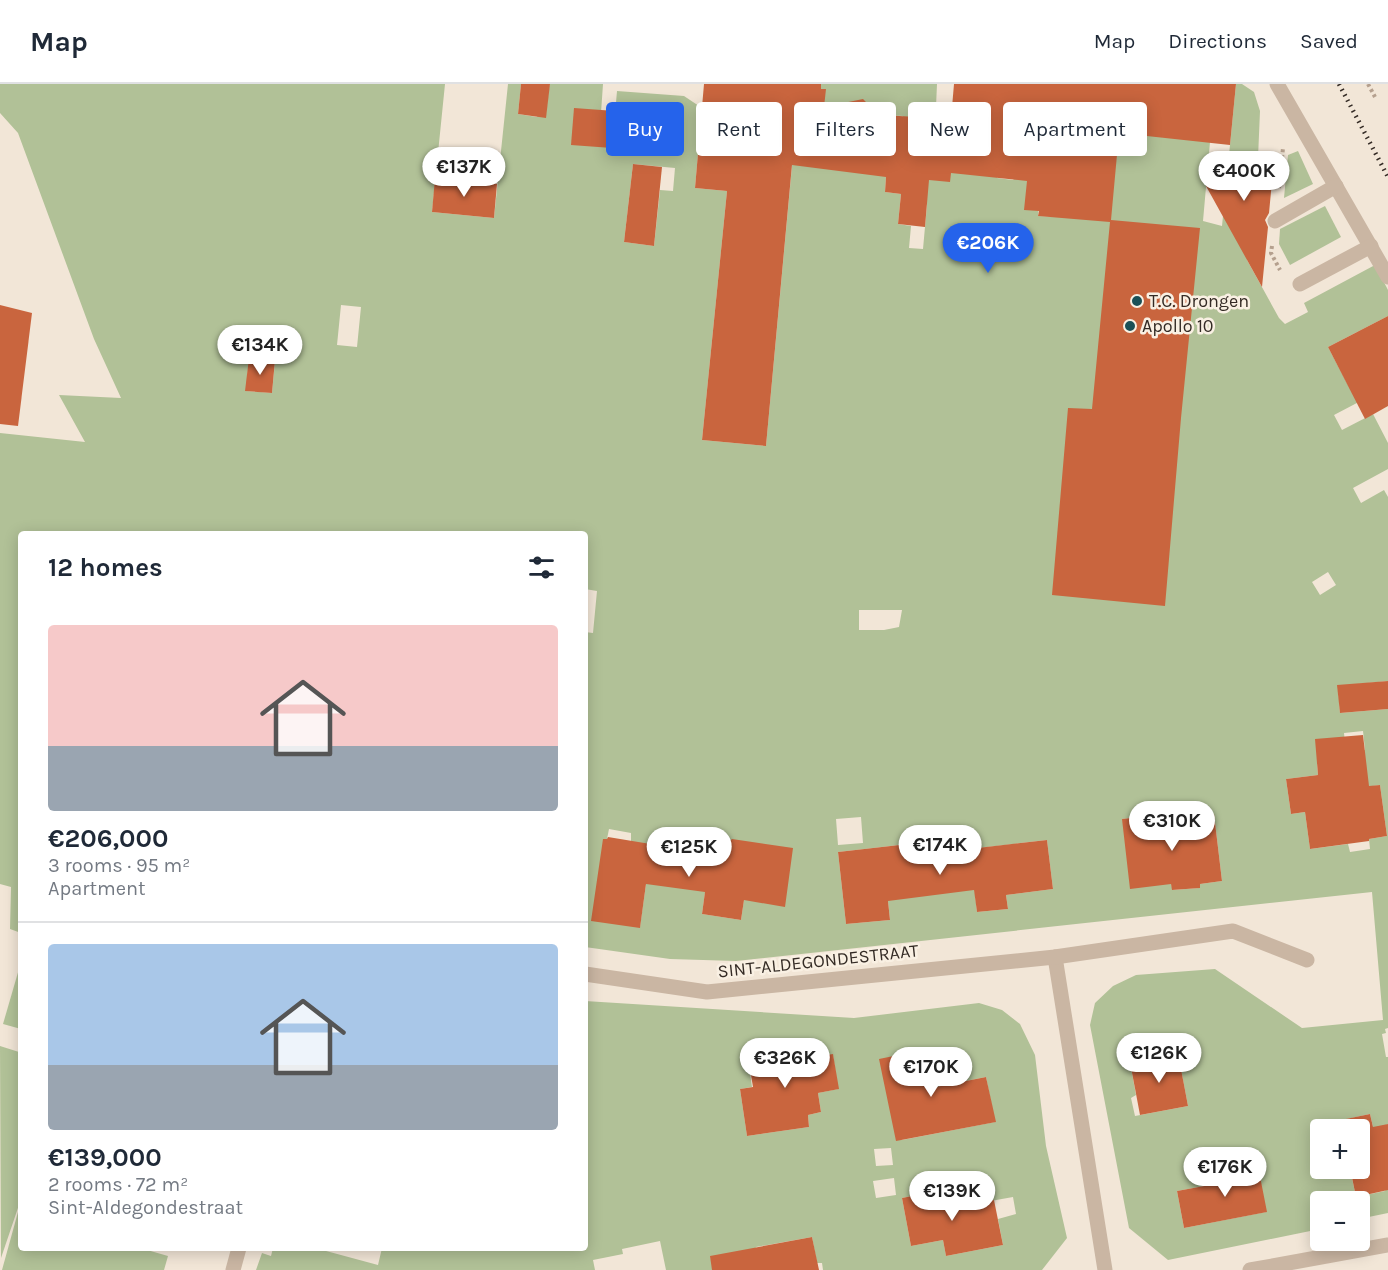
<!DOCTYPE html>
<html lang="en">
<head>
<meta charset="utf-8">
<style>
  :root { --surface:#fff; --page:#f6f6f7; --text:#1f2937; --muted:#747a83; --line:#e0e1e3; --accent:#2563eb }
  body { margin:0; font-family:Karla,sans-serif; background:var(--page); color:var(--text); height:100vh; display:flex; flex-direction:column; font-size:22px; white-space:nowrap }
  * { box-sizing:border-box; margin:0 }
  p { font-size:20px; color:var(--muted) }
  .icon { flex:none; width:33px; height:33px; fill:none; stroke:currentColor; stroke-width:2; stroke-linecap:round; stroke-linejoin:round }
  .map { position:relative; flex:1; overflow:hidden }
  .side { position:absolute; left:18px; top:447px; width:570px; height:720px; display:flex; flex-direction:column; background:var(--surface); border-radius:6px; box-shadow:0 3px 15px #0003 }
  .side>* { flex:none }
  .hud { position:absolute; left:606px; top:18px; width:570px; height:54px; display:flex; gap:12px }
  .fabs { position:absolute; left:1310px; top:1035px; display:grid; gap:12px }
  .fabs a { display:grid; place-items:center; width:60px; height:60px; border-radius:6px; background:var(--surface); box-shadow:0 3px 15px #0003; font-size:30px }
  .price { position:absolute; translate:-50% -51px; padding:0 14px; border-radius:21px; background:#fff; color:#222; font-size:20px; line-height:39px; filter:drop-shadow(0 2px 3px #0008) }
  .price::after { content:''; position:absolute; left:50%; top:36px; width:18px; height:14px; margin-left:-9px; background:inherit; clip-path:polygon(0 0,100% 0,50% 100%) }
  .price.active { background:var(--accent); color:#fff }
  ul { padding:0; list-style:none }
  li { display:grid; align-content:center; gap:12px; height:318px; padding:0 30px }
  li+li { border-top:2px solid var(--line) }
  li span { display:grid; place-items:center; height:186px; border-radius:6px; color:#555 }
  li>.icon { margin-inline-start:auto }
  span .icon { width:108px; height:108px; fill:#fffc; stroke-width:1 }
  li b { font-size:26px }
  h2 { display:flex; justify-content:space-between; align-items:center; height:72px; padding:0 30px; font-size:26px }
  .chip { padding:0 21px; border-radius:6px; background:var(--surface); box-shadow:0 3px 15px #0003; font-size:21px; line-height:54px }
  .chip.active { background:var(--accent); color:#fff }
  header { display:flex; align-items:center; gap:36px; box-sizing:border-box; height:84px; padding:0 30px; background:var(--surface); border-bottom:2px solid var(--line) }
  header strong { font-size:28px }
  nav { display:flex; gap:33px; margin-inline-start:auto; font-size:21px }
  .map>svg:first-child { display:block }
  .green { fill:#b1c197; fill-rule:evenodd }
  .building { fill:#c9653e }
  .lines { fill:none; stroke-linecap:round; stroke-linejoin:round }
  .path { stroke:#b5a08e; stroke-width:4; stroke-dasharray:3 3; stroke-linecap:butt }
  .minor { stroke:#cab6a3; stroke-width:15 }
  .rail { stroke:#342b25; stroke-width:4.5; stroke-dasharray:1.5 4.5; stroke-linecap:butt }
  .poi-dot { fill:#1a5057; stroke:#f9f0e3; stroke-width:2 }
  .labels { text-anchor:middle; stroke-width:5; stroke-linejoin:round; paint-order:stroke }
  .poi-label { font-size:18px; fill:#342b25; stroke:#f9f0e3; text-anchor:start }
  .street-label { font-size:18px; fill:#342b25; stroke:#f9f0e3 }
</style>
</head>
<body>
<header>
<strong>Map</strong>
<nav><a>Map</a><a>Directions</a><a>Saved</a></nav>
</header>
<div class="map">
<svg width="1388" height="1186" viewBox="0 0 1388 1186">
  <rect width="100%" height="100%" fill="#f2e6d7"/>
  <g class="green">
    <path d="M0,0H445L432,128L494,134L508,0H521L518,30L537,33L550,0H603L601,29L615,30L617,7L684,12L702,24L695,104L727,107L702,356L766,362L793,71L821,0H937L936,23L951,27L1003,32L997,94L1013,96L1104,0L1210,58L1203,137L1222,142L1236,0H1242L1254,8L1260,27L1258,74L1247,176L1279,234L1285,240L1308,228L1304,219L1375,181L1388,206V232L1328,263L1348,301L1374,310L1334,331L1342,346L1373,330L1388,359V385L1353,404L1361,419L1384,406L1388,413V597L1338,602L1340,629L1388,625V944L1385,945L1386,949L1382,950L1386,973H1388V1040L1374,1047L1370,1030L1337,1037L1338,1045L1320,1046V1084L1350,1085L1356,1113L1385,1107L1388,1100V1129L1359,1135V1118H1320V1145L1168,1176L1129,1144L1090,941L1095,919L1113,902L1136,891L1215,885L1302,944L1383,936L1372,808L736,877L670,875L585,863V548L593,549L597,507L585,505V450H21V849L10,845L11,803L0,800V349L85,358L59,311L121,314L94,255L18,49L0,29ZM882,31L903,32L902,43L927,121L923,165L909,164L911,142L898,140L901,110L885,108L886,93ZM633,80L675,84L673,107L660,106L654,162L624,158ZM1040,109L1061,133L1038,132ZM341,221L361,223L357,263L337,261ZM249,274L275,277L272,309L246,307ZM1328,488L1336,501L1320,511L1312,498ZM902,526L899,543L884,546H859V526ZM1363,647L1365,666L1346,668L1344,649ZM1341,677L1345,706L1380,701L1387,752L1369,755L1370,765L1350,768L1348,760L1310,765L1305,728L1291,730L1286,695L1318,691L1317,680ZM1214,730L1222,797L1200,800L1199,804L1173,806L1171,800L1122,735L1149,732L1150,737ZM861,733L863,759L838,761L836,735ZM609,745L631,749V757L646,800L640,843L603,755H607ZM1047,756L1053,805L1006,811L1008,825L977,828L970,765ZM917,759L888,817L890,836L846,840L838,768ZM711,766H720L746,802L741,836L702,830ZM1178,969L1188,1022L1135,1032L1131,1014L1136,1011L1130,978ZM1257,1078L1266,1128L1184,1144L1177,1107L1226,1098L1224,1084Z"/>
    <polygon points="1298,67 1313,100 1284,114 1288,71"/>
    <polygon points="1325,122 1341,153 1290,181 1279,160 1280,145"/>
    <polygon points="21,878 21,945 3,940"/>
    <path d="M585,917L854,934L979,919L1002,926L1020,940L1035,971L1046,1062L1067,1154L1042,1186H823L822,1179H817L812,1153L756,1163L745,1186H666L660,1157L622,1165L623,1170L593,1176L595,1186H256L262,1169L271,1172L273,1164H315L378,1181L382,1164H585ZM789,961L791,969L801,967L802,975L833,971L838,1005L818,1009L821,1028L808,1031L809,1043L747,1052L740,1005L752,1003L747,968ZM986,993L995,1038L902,1056L896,1054L936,1003ZM891,1064L893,1081L876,1082L874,1065ZM894,1094L896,1111L876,1114L873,1097ZM970,1105L974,1120L1013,1113L1016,1130L998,1135L1003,1161L946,1172L943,1156L911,1162L902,1114L937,1107L939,1112Z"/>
    <polygon points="21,961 21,1115 1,1174 0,962 19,968"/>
    <polygon points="18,1128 21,1129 21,1164 140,1164 168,1172 164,1186 2,1186"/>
  </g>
  <g class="building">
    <polygon points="521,0 550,0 546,34 518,30"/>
    <polygon points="704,0 821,0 821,5 826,5 824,23 863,15 869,21 882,23 882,31 951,35 954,0 1236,0 1230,61 1119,49 1111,136 1200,144 1181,334 1165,522 1052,511 1068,324 1092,325 1110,138 1038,132 1039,127 1024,126 1027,97 951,89 950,98 929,96 925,143 898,140 901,110 885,108 886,93 792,81 766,362 702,356 727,107 695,104"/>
    <polygon points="574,24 615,27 612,64 571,61"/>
    <polygon points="1209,70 1274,76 1269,129 1265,136 1268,143 1262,203 1206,102"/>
    <polygon points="633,80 662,83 654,162 624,158"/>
    <polygon points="435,94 497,100 494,134 432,128"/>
    <polygon points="0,221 32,229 18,342 0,340"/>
    <polygon points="1388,232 1388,322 1365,335 1328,263"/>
    <polygon points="249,274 275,276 272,309 245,307"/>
    <polygon points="1388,597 1388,625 1340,629 1337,601"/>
    <polygon points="1363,651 1369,702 1380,701 1387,752 1369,755 1369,757 1310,765 1305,728 1291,730 1286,695 1318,691 1315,655"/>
    <polygon points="1214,730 1222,797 1200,800 1200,804 1172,806 1171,800 1130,805 1122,735 1149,732 1150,737"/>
    <polygon points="608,753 711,770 711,765 720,766 732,755 793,764 785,823 744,816 741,836 702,830 705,808 646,800 640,844 591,837 603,755 607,755"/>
    <polygon points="1047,756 1053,805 1006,811 1008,825 977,828 974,806 888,817 890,836 846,840 838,768 917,759 918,771"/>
    <polygon points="790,961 791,969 801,967 802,975 833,970 839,1005 818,1009 821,1028 808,1031 809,1043 747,1052 740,1005 753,1003 747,967"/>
    <polygon points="928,965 936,1003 986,993 996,1038 896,1057 879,975"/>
    <polygon points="1178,969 1188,1022 1140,1031 1130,978"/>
    <polygon points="1370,1030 1373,1043 1388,1040 1388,1106 1356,1113 1350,1084 1359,1084 1359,1046 1342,1046 1341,1036"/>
    <polygon points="1257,1077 1267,1128 1184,1144 1177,1107 1226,1098 1224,1084"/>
    <polygon points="971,1105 974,1120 994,1116 1003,1161 946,1172 943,1156 911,1162 902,1114 937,1107 939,1112"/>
    <polygon points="812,1153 819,1186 712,1186 710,1172"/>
  </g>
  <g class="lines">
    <g class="path">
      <polyline points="1368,0 1375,13"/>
      <polyline points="1279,104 1283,64"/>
      <polyline points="1272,162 1271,169 1280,186"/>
    </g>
    <g class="minor">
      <polyline points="1277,0 1388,193"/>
      <polyline points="1275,137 1336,102"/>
      <polyline points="1300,200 1371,162"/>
      <polyline points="1055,873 1105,1186"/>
      <polyline points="585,890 707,908 1055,873 1233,847 1307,876"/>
      <polyline points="233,1186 239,1164"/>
      <polyline points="1250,1186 1388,1161"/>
    </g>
    <polyline class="rail" points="1339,0 1388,93"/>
  </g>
  <g class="poi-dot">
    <circle cx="1137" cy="217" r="6"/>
    <circle cx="1130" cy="242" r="6"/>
  </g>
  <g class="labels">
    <g class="poi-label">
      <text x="1149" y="223">T.C. Drongen</text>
      <text x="1142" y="248">Apollo 10</text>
    </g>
    <g class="street-label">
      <text transform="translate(818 877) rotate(-6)" y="6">SINT-ALDEGONDESTRAAT</text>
    </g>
  </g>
</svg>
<div class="fabs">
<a>+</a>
<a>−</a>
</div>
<b class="price" style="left:464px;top:114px">€137K</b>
<b class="price" style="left:1244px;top:118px">€400K</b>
<b class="price active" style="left:988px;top:190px">€206K</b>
<b class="price" style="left:260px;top:292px">€134K</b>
<b class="price" style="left:1172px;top:768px">€310K</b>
<b class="price" style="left:940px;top:792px">€174K</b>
<b class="price" style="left:689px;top:794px">€125K</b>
<b class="price" style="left:1159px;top:1000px">€126K</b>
<b class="price" style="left:785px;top:1005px">€326K</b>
<b class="price" style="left:931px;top:1014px">€170K</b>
<b class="price" style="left:1225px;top:1114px">€176K</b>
<b class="price" style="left:952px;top:1138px">€139K</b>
<div class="hud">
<a class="chip active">Buy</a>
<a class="chip">Rent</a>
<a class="chip">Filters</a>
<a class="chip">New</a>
<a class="chip">Apartment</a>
</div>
<section class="side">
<h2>12 homes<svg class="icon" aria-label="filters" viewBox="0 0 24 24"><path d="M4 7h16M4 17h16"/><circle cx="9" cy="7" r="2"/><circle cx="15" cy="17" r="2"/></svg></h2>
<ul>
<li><span style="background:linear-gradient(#f6c9c9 65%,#9aa5b1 0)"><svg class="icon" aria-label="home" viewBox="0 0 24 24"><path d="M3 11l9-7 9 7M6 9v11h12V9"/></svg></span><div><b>€206,000</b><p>3 rooms · 95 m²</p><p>Apartment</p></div></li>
<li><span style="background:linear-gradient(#a9c7e8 65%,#9aa5b1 0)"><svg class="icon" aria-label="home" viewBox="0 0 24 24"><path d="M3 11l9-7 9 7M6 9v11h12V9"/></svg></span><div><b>€139,000</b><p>2 rooms · 72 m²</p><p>Sint-Aldegondestraat</p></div></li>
</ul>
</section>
</div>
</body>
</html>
